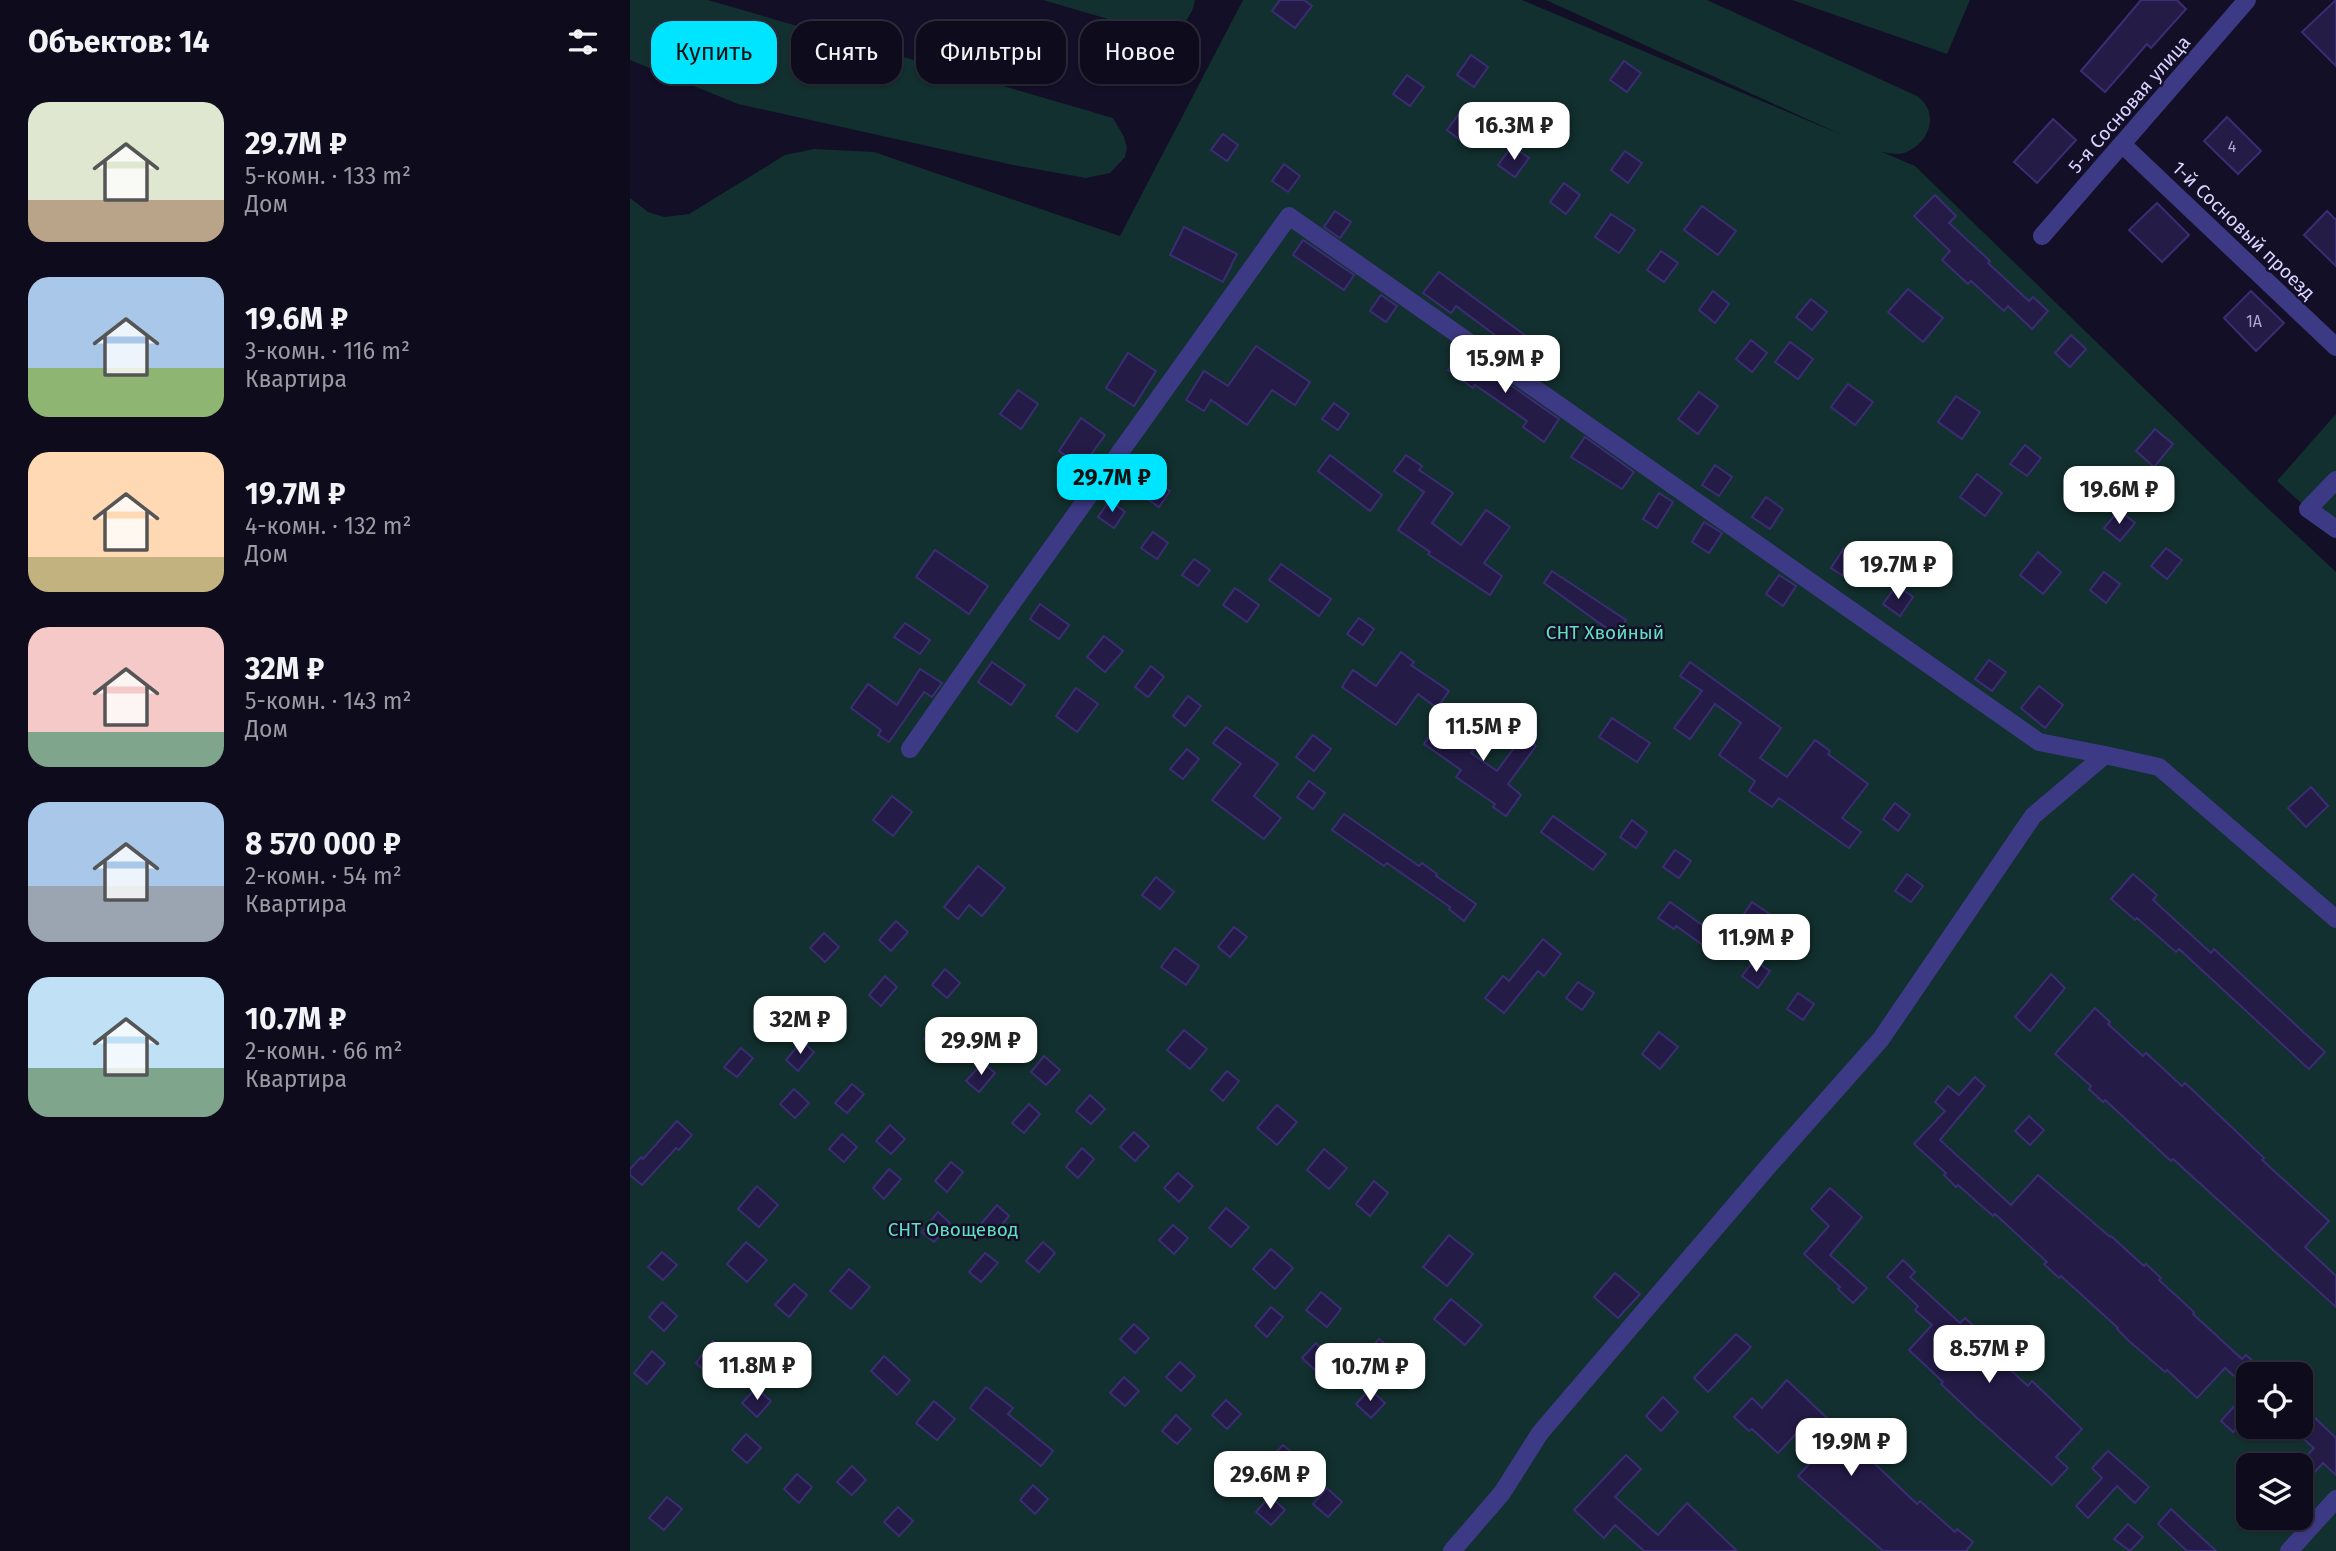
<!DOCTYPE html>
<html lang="ru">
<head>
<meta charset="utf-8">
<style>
  :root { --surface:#0e0b1c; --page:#171425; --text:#f1f3f6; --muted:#9b9ba3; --line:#2e2b3b; --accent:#00e5ff }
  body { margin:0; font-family:"Fira Sans",sans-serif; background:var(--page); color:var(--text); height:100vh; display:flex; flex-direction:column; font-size:26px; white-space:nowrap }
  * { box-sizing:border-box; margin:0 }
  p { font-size:23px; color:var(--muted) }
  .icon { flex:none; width:38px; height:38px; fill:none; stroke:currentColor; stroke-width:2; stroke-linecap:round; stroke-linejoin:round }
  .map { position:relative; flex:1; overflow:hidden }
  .details { display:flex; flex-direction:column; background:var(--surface); width:630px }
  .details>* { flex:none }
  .hud { position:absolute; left:21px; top:21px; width:665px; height:63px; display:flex; gap:14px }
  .tools { position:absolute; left:1606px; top:1362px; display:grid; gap:14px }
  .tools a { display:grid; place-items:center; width:77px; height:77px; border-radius:14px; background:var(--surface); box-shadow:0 2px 5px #0004,0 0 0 2px var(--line); font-size:35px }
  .price { position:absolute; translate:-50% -60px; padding:0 16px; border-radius:14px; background:#fff; color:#222; font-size:23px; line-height:46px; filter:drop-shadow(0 2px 4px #0008) }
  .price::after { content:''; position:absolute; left:50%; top:42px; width:21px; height:16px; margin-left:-10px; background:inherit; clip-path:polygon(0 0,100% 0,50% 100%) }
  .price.current { background:var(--accent); color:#111 }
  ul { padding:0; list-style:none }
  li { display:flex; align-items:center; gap:21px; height:175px; padding:0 28px }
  li span { display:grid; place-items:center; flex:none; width:196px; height:140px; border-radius:21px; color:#555 }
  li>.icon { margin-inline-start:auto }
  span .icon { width:84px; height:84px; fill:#fffc; stroke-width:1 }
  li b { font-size:30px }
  h2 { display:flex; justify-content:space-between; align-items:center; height:84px; padding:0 28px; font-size:30px }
  .pill { padding:0 24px; border-radius:21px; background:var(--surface); box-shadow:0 2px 5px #0004,0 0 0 2px var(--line); font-size:24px; line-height:63px }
  .pill.current { background:var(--accent); color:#111 }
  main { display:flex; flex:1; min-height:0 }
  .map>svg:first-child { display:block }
  .green { fill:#12302f; fill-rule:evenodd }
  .building { fill:#241b47; stroke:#3b2d73; stroke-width:2 }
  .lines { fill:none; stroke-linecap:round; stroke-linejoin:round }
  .street { stroke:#3d3a85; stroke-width:18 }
  .labels { text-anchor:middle; stroke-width:5; stroke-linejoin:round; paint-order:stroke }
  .number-label { font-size:16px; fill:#aca6d1 }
  .street-label { font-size:19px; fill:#d9d4ff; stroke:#130f26 }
  .park-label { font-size:19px; fill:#5fe0c0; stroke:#130f26 }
</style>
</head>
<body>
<main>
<section class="details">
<h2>Объектов: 14<svg class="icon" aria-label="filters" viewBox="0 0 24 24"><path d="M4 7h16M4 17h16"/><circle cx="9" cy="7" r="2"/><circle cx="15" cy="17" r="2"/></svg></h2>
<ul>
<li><span style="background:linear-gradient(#dfe7d0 70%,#b9a48a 0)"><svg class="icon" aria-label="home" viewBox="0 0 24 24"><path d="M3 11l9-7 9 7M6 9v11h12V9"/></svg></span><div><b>29.7M ₽</b><p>5-комн. · 133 m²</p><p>Дом</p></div></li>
<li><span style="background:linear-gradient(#a9c7e8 65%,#8fb573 0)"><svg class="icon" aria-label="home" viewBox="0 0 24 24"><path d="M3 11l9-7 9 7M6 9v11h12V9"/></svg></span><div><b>19.6M ₽</b><p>3-комн. · 116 m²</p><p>Квартира</p></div></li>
<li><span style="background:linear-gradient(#ffd9b3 75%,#c2b280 0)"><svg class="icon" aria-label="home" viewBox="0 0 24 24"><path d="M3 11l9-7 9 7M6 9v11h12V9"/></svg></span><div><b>19.7M ₽</b><p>4-комн. · 132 m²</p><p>Дом</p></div></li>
<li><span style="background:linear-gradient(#f6c9c9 75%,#7fa58c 0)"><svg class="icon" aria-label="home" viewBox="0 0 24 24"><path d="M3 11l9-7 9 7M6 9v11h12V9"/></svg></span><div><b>32M ₽</b><p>5-комн. · 143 m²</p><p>Дом</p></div></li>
<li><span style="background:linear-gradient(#a9c7e8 60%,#9aa5b1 0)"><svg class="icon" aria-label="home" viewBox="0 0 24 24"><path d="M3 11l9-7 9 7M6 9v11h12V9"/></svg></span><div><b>8 570 000 ₽</b><p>2-комн. · 54 m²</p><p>Квартира</p></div></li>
<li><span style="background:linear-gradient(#bfe0f5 65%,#7fa58c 0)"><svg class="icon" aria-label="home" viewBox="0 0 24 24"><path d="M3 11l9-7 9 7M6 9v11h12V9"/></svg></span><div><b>10.7M ₽</b><p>2-комн. · 66 m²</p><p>Квартира</p></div></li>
</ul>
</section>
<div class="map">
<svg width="1706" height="1551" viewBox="0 0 1706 1551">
  <rect width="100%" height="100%" fill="#130f26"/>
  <g class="green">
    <polygon points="0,0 78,0 483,118 494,137 497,148 495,157 480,173 456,178 383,165 108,104 0,60"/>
    <polygon points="413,0 565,0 562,11 556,21 547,28 526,33"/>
    <path d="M613,0H892L1212,135L916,0H1077L1287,96C1311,113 1299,144 1274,153C1267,155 1259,153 1252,152L1285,166L1630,501L1706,572V1551H0V198L18,212L34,217L59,214L155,155L184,149L244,152L490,236ZM1619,1374H1671V1426H1619ZM1619,1465H1671V1517H1619Z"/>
    <polygon points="1162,0 1340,0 1317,54"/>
    <polygon points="1706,414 1706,529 1678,509 1647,481"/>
  </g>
  <g class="building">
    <polygon points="650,0 674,0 682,6 665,28 642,11"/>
    <polygon points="1511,0 1547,0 1556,9 1521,48 1517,44 1475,92 1451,71"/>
    <polygon points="1706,0 1706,66 1672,32"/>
    <polygon points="841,55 858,67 844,87 827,75"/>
    <polygon points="994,61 1011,73 997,92 980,80"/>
    <polygon points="777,75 794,87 780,106 763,94"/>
    <polygon points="831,111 847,123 833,142 817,130"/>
    <polygon points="1597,117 1631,151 1608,174 1574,141"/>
    <polygon points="1423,119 1446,140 1407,183 1384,162"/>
    <polygon points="593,134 608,145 597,161 581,150"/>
    <polygon points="882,146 899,158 885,177 868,165"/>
    <polygon points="995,151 1012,163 998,183 981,170"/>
    <polygon points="654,164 670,176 658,192 642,181"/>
    <polygon points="934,183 950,195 936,214 920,202"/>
    <polygon points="1305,195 1326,216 1319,223 1360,261 1358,263 1399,301 1403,297 1418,311 1402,329 1378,306 1374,311 1341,281 1338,284 1312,260 1320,251 1284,216"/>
    <polygon points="1527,203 1559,235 1532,262 1499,230"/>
    <polygon points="1072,206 1106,231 1088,255 1054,230"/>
    <polygon points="705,211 721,222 710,238 694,227"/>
    <polygon points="1697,211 1706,220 1706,266 1674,235"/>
    <polygon points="981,214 1005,230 989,253 965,237"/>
    <polygon points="554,227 607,254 593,282 540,255"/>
    <polygon points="673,240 724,275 714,290 663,255"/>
    <polygon points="1031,251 1048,263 1034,282 1017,270"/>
    <polygon points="809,272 907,344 892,365 868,348 873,341 826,306 821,313 793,293"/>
    <polygon points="1278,289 1313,318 1293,342 1258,312"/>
    <polygon points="1083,291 1099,304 1085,323 1069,310"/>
    <polygon points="1621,291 1654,323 1626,351 1594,318"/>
    <polygon points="751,295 767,306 756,322 740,311"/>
    <polygon points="1181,299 1197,312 1182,330 1166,317"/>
    <polygon points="1441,335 1456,349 1440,367 1425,353"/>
    <polygon points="1121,340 1137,353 1122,372 1106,359"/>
    <polygon points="1160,342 1183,359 1168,379 1145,362"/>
    <polygon points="626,346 680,382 665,405 642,390 617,425 581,400 574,411 556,400 574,371 598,386"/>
    <polygon points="832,351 929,419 914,442 893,427 897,421 845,385 843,388 818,370"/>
    <polygon points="498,353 526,371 504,406 476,388"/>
    <polygon points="1218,384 1243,402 1225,425 1201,407"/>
    <polygon points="388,390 408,404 391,429 370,414"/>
    <polygon points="1069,392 1088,406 1068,434 1048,419"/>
    <polygon points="1326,396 1350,412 1332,439 1308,422"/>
    <polygon points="704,403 719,414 708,430 692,419"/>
    <polygon points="451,418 475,435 452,467 429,451"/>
    <polygon points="1525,429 1543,444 1524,467 1506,451"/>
    <polygon points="955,437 1004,472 992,489 941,457"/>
    <polygon points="1395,445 1411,458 1397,476 1380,464"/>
    <polygon points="700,455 752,495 740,511 688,471"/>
    <polygon points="776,455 792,466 789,470 823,493 802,523 831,545 856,510 880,527 854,563 872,576 860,595 798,554 800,552 768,530 794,492 764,471"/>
    <polygon points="1085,465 1102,477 1089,496 1072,485"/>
    <polygon points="1347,474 1372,493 1355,516 1330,497"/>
    <polygon points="525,480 540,491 529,507 513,496"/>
    <polygon points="1029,493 1043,502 1027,528 1013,519"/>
    <polygon points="1136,497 1153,509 1140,529 1122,517"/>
    <polygon points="480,500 495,512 484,528 468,517"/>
    <polygon points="1489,510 1505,523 1490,541 1474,528"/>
    <polygon points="1074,522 1092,533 1079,553 1062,542"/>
    <polygon points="523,532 538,543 527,559 511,548"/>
    <polygon points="1214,548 1231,560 1218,579 1201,568"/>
    <polygon points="1536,548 1552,560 1537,579 1521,566"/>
    <polygon points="305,550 358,586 339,614 286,577"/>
    <polygon points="1408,552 1431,572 1413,594 1390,575"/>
    <polygon points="564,559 580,570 568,586 552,575"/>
    <polygon points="651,564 701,599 689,616 639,580"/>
    <polygon points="922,571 996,620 986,635 914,583"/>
    <polygon points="1474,572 1490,584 1476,603 1460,590"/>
    <polygon points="1149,575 1166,586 1153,606 1136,594"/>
    <polygon points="1267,585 1283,597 1270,616 1253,604"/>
    <polygon points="605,588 629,605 617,622 593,605"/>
    <polygon points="410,604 439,625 429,639 400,619"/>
    <polygon points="729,618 744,629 733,645 717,634"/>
    <polygon points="275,623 300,640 290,654 264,637"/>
    <polygon points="474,636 493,651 475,672 457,657"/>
    <polygon points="771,652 784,662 781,665 819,691 807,708 788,694 766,725 712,687 723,670 746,686"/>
    <polygon points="1359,660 1376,672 1362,691 1345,679"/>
    <polygon points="362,662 395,685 381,705 348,682"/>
    <polygon points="1060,662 1151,728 1130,758 1157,777 1185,740 1200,751 1198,754 1238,784 1212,818 1231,832 1219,848 1149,798 1142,807 1119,791 1125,781 1089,755 1111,723 1085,704 1060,739 1044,728 1072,691 1050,676"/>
    <polygon points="521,666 534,677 518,697 505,687"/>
    <polygon points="290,669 312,683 302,697 294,692 259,742 248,735 251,730 221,708 238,684 267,705"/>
    <polygon points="1409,686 1433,705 1415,728 1391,708"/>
    <polygon points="446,688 468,704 447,732 426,716"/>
    <polygon points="558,696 571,706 555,726 543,716"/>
    <polygon points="854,709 867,719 841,753 867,771 893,736 906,746 878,784 891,795 876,816 863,807 865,804 826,777 831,770 794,744 806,727 828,744"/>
    <polygon points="982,718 1020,743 1007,762 969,737"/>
    <polygon points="596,727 648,764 624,796 651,818 634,839 582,800 611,764 583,743"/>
    <polygon points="683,735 701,749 684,771 666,757"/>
    <polygon points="557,749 569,759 553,779 540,769"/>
    <polygon points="679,781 695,793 683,809 667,797"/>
    <polygon points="1681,787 1698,806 1676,827 1658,808"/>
    <polygon points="262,796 282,812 263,836 243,820"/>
    <polygon points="1265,803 1280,815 1268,831 1253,819"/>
    <polygon points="714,814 789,866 792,863 807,874 806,876 846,904 834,921 819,909 820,907 757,863 754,866 702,830"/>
    <polygon points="923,816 976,854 963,870 911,832"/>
    <polygon points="1002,820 1017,832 1006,848 990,837"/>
    <polygon points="1045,850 1061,861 1049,878 1033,867"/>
    <polygon points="348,866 375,888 352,916 339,905 328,919 314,907"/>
    <polygon points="1277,874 1293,886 1281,902 1265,891"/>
    <polygon points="1503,874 1527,895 1523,900 1581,953 1584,949 1695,1052 1679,1069 1549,949 1546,952 1507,918 1505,920 1481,899"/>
    <polygon points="526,877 544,892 530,909 512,895"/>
    <polygon points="1040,902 1078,929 1080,926 1096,937 1084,953 1046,926 1044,929 1028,918"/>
    <polygon points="1122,902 1144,917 1132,935 1110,920"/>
    <polygon points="266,921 278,932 261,951 249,940"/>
    <polygon points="604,927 617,937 600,957 588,947"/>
    <polygon points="194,933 209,947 195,962 180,948"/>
    <polygon points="913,939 931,954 914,976 908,971 874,1013 855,998 873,976 879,981"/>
    <polygon points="545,948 569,966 556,985 531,967"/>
    <polygon points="1124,960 1140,971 1128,988 1112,976"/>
    <polygon points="315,969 330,983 317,998 302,985"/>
    <polygon points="1421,974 1435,988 1400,1031 1385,1017"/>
    <polygon points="255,976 267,987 251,1006 239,995"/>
    <polygon points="948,982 964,993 952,1010 936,998"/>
    <polygon points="1168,993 1184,1004 1173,1020 1157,1009"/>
    <polygon points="1465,1008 1480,1022 1478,1024 1513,1056 1516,1053 1552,1086 1555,1083 1570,1097 1634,1158 1632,1160 1699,1221 1675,1247 1706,1276 1706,1307 1543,1159 1541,1161 1475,1100 1473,1102 1459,1089 1461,1086 1425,1054"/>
    <polygon points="308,1024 323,1038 309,1053 294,1039"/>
    <polygon points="554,1030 577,1049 560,1069 537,1050"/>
    <polygon points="1029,1032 1048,1047 1030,1069 1012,1054"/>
    <polygon points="172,1041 184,1052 168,1071 156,1060"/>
    <polygon points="111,1048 123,1058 107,1077 94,1067"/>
    <polygon points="414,1056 430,1070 416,1085 401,1072"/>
    <polygon points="353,1062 365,1073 349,1092 336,1081"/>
    <polygon points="597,1071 609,1081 593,1101 581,1090"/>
    <polygon points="1345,1077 1355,1086 1310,1140 1381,1205 1408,1175 1480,1237 1481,1236 1514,1266 1516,1264 1531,1278 1529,1280 1564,1312 1563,1314 1612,1359 1616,1355 1629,1367 1622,1374 1619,1374 1619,1377 1613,1384 1595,1368 1567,1398 1537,1370 1535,1372 1499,1341 1487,1329 1488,1328 1431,1276 1429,1278 1414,1264 1417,1262 1365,1214 1363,1216 1328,1185 1326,1187 1314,1175 1316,1173 1284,1144 1315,1111 1305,1102 1318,1086 1329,1095"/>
    <polygon points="222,1084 234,1094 217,1113 205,1103"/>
    <polygon points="164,1089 179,1103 165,1118 150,1104"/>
    <polygon points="460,1095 475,1109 461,1124 446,1111"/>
    <polygon points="399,1104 410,1114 394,1133 382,1123"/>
    <polygon points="647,1105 667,1122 647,1145 627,1128"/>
    <polygon points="1399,1116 1414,1130 1400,1145 1385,1131"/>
    <polygon points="47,1121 62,1135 49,1150 46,1148 12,1185 0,1175 0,1169 11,1157 13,1159"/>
    <polygon points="260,1125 275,1139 261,1154 246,1141"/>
    <polygon points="504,1132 519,1146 505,1161 490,1147"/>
    <polygon points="212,1134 227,1147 214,1162 199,1149"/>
    <polygon points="452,1148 464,1159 448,1178 436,1167"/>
    <polygon points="694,1149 717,1168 699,1189 677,1170"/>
    <polygon points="321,1162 333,1172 317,1192 305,1181"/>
    <polygon points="259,1169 271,1179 254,1199 243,1188"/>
    <polygon points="548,1173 563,1186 549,1202 534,1188"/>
    <polygon points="744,1181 758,1193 740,1216 726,1204"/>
    <polygon points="127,1186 148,1205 129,1227 108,1209"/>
    <polygon points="1200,1188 1232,1217 1200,1255 1237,1288 1223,1303 1208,1289 1210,1287 1174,1254 1199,1226 1181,1209"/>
    <polygon points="367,1205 379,1216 363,1235 351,1224"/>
    <polygon points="596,1208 619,1227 601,1247 579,1228"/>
    <polygon points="308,1212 320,1223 304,1242 292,1232"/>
    <polygon points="543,1225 558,1238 544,1254 529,1240"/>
    <polygon points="819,1235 843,1254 817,1286 793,1267"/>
    <polygon points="116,1242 137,1260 117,1282 97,1264"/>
    <polygon points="413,1242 425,1253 409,1272 396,1261"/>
    <polygon points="641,1249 663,1268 645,1289 623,1269"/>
    <polygon points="32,1252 47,1265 33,1280 18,1267"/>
    <polygon points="355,1253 368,1263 351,1282 339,1272"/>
    <polygon points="1273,1260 1285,1272 1280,1277 1330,1323 1335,1318 1350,1332 1345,1337 1398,1386 1402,1381 1452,1429 1426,1457 1438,1468 1422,1485 1345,1416 1311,1384 1313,1382 1279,1350 1302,1325 1285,1310 1288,1306 1257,1277"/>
    <polygon points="219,1269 240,1287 221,1309 200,1291"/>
    <polygon points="985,1273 1010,1294 988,1318 964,1297"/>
    <polygon points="164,1284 177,1295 159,1317 145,1305"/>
    <polygon points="691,1292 711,1309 697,1327 676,1310"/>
    <polygon points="821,1299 852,1325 835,1345 804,1319"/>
    <polygon points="32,1302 47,1316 34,1331 19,1317"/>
    <polygon points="641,1307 653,1317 637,1337 625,1326"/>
    <polygon points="504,1324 519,1338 505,1353 490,1339"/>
    <polygon points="1106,1334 1121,1347 1078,1392 1064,1378"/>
    <polygon points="749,1339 761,1349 745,1368 732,1358"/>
    <polygon points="83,1341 97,1352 79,1374 66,1363"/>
    <polygon points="686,1343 700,1357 687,1372 672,1358"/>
    <polygon points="22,1351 35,1363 17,1384 4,1373"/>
    <polygon points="254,1356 280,1380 267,1395 241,1371"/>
    <polygon points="550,1362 565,1376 551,1391 536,1377"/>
    <polygon points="494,1377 509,1391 495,1406 480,1393"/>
    <polygon points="1157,1380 1287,1504 1290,1501 1325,1532 1327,1529 1343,1542 1336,1551 1253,1551 1168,1476 1197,1445 1174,1425 1148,1453 1122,1429 1119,1431 1104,1417 1122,1398 1132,1408"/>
    <polygon points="356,1387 383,1408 378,1414 423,1451 411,1466 340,1408"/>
    <polygon points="126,1388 141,1401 127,1417 112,1403"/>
    <polygon points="740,1389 755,1403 741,1418 726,1404"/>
    <polygon points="1033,1397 1048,1412 1031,1431 1016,1416"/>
    <polygon points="596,1400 611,1414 597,1429 582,1415"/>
    <polygon points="304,1401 325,1419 307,1440 286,1423"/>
    <polygon points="1606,1404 1619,1415 1603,1432 1591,1421"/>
    <polygon points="546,1415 561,1429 547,1444 532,1431"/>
    <polygon points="1684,1417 1706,1438 1706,1475 1693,1463 1671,1487 1671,1462 1684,1448 1668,1434"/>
    <polygon points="116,1434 131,1448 117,1463 102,1450"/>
    <polygon points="653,1445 668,1458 653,1474 638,1460"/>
    <polygon points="1478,1451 1519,1487 1505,1503 1487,1486 1458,1518 1446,1506 1472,1478 1462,1468"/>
    <polygon points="996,1455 1011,1469 985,1497 1028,1535 1057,1503 1107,1551 1014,1551 985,1525 974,1538 944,1510"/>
    <polygon points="222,1466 236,1480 222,1495 207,1482"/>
    <polygon points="167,1474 182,1487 169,1503 154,1489"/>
    <polygon points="403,1485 418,1499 405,1514 390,1500"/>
    <polygon points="697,1488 712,1502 698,1517 683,1504"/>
    <polygon points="640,1496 655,1510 641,1525 626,1512"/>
    <polygon points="37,1497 52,1509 34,1530 19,1518"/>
    <polygon points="268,1507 283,1521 269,1536 254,1522"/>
    <polygon points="1541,1509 1586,1551 1557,1551 1528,1524"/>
    <polygon points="1498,1524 1513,1537 1500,1551 1484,1539"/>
  </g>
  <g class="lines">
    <g class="street">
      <polyline points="1492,144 1706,347"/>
      <polyline points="1412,236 1617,0"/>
      <polyline points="1706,480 1678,509 1706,529"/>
      <polyline points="280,749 375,613 659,216 1409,742 1475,755"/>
      <polyline points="822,1551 872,1493 910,1433 1141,1163 1251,1039 1403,816 1475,755 1529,767 1706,919"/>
      <polyline points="1659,1551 1706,1499"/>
    </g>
  </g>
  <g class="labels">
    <g class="number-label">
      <text x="1602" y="152">4</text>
      <text x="1624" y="327">1А</text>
    </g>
    <g class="street-label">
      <text transform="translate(1499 104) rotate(-49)" y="7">5-я Сосновая улица</text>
      <text transform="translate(1614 230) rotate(44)" y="7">1-й Сосновый проезд</text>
    </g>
    <g class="park-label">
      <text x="975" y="639">СНТ Хвойный</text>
      <text x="323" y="1236">СНТ Овощевод</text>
    </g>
  </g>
</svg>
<div class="tools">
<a><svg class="icon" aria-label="locate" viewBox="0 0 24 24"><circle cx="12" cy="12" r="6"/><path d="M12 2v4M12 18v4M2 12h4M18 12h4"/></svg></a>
<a><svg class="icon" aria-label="layers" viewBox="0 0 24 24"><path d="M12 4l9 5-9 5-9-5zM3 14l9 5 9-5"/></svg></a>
</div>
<b class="price" style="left:884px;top:162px">16.3M ₽</b>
<b class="price" style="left:875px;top:395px">15.9M ₽</b>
<b class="price current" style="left:482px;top:514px">29.7M ₽</b>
<b class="price" style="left:1489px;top:526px">19.6M ₽</b>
<b class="price" style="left:1268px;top:601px">19.7M ₽</b>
<b class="price" style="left:853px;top:763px">11.5M ₽</b>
<b class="price" style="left:1126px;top:974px">11.9M ₽</b>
<b class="price" style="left:170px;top:1056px">32M ₽</b>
<b class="price" style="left:351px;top:1077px">29.9M ₽</b>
<b class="price" style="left:1359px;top:1385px">8.57M ₽</b>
<b class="price" style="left:127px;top:1402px">11.8M ₽</b>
<b class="price" style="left:740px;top:1403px">10.7M ₽</b>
<b class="price" style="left:1221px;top:1478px">19.9M ₽</b>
<b class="price" style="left:640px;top:1511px">29.6M ₽</b>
<div class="hud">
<a class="pill current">Купить</a>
<a class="pill">Снять</a>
<a class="pill">Фильтры</a>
<a class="pill">Новое</a>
</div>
</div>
</main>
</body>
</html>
